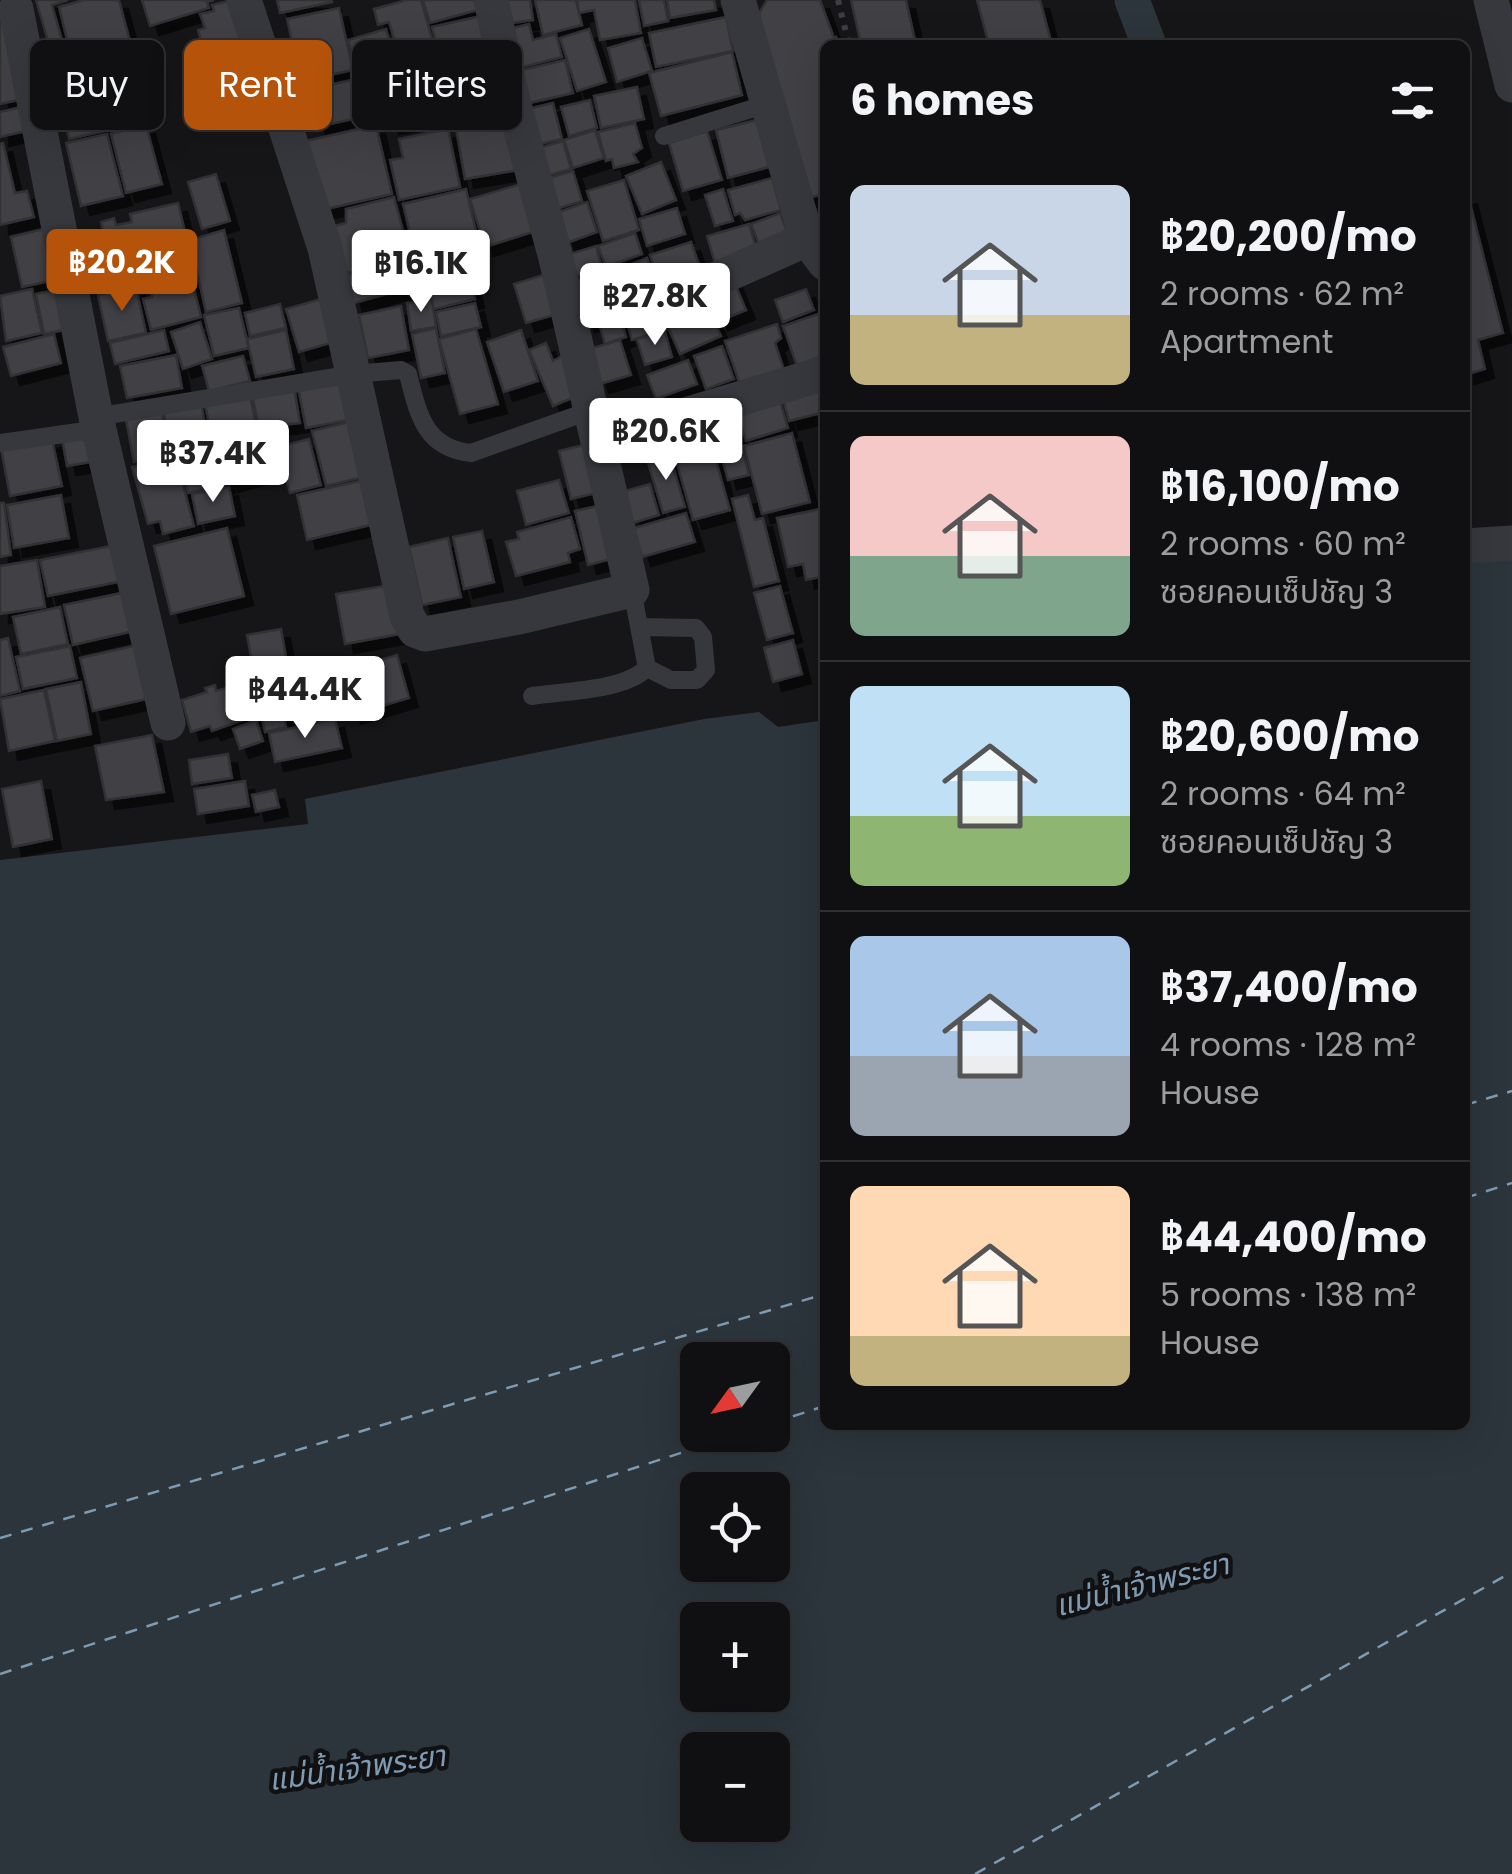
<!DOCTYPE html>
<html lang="en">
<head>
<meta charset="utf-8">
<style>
  :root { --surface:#101012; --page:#1e1e20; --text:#f1f3f6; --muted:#9c9d9f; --line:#303032; --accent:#b45309 }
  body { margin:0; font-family:Poppins,"Noto Sans Thai",sans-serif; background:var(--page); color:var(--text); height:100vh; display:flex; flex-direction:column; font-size:38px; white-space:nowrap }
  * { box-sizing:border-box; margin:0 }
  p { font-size:32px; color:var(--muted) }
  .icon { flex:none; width:55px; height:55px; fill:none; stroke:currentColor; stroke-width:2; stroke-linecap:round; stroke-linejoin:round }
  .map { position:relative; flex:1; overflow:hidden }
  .sheet { position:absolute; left:820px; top:40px; width:650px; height:1390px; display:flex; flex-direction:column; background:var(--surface); border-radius:15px; box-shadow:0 10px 40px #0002,0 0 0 2px var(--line) }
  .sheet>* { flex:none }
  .guide { position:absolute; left:30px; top:40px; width:640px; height:90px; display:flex; gap:20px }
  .needle { width:65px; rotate:237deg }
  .fabs { position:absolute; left:680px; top:1342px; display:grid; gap:20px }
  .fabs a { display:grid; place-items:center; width:110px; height:110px; border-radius:15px; background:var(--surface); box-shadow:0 10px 40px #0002,0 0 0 2px var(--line); font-size:50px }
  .price { position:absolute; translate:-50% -85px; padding:0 22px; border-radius:10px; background:#fff; color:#222; font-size:32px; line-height:65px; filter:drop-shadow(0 2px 5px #0008) }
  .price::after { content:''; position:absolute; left:50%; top:60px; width:30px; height:22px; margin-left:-15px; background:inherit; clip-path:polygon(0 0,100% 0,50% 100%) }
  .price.current { background:var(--accent); color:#fff }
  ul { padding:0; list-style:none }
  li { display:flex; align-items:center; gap:30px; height:250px; padding:0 30px }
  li+li { border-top:2px solid var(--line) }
  li span { display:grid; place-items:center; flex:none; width:280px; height:200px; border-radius:15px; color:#555 }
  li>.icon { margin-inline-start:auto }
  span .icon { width:120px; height:120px; fill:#fffc; stroke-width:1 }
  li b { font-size:42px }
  h2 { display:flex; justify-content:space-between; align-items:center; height:120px; padding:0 30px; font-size:42px }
  .chip { padding:0 35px; border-radius:15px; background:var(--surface); box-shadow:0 10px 40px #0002,0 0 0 2px var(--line); font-size:35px; line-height:90px }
  .chip.current { background:var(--accent); color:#fff }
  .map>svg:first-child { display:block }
  .water { fill:#2c353c; fill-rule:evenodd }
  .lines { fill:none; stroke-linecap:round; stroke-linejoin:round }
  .canal { stroke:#2c353c; stroke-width:35 }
  .ferry { stroke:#7f9bb3; stroke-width:2.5; stroke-dasharray:12 10; stroke-linecap:butt }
  .building { fill:#404145; stroke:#303034; stroke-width:2.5; filter:url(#shadow) }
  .path { stroke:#3d3f44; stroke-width:6; stroke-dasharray:5 8; stroke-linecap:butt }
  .lane { stroke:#37383d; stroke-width:18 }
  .street { stroke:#37383d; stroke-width:35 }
  .labels { text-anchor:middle; stroke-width:9; stroke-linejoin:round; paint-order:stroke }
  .water-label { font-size:30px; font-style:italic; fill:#7f9bb3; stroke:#111113 }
</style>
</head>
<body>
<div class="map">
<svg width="1512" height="1874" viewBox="0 0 1512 1874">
  <defs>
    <filter id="shadow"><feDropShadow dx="9" dy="9" stdDeviation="0" flood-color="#0009"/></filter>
  </defs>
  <rect width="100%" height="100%" fill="#161618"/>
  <path class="water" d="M1512,557V1874H0V860L308,824L305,799L704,719L759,712L778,727L825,720V1425H1465V564ZM698,1360H772V1435H698ZM698,1490H772V1565H698ZM698,1620H772V1695H698ZM698,1750H772V1825H698Z"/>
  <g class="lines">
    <polyline class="canal" points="1132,0 1149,45"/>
    <g class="ferry">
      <polyline points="1465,1105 1512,1091"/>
      <polyline points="1465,1198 1512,1183"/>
      <polyline points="772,1423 825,1406"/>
      <polyline points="0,1538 825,1294"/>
      <polyline points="0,1674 736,1435"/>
      <polyline points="975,1874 1512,1572"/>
    </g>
  </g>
  <g class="building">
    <polygon points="36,0 68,0 52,5 68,61 55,65"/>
    <polygon points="84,0 119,0 132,49 73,64 59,7"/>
    <polygon points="142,0 214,0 207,2 209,8 150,26"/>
    <polygon points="233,0 250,61 210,72 198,30 205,28 200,14 214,11 212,5"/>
    <polygon points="277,0 331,0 332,2 280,13"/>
    <polygon points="407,0 421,0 434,46 399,56 389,22 378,25 374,9"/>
    <polygon points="423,0 475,0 478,10 430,23"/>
    <polygon points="495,0 530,0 533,20 499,25"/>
    <polygon points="535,0 576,0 582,25 543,35"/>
    <polygon points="577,0 635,0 641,33 600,40 594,10 579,13"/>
    <polygon points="639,0 664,0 668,21 644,26"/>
    <polygon points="667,0 714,0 716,10 670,18"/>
    <polygon points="767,0 820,0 834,38 836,37 839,45 825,45 825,215 820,195 799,200 759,13"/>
    <polygon points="851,0 906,0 916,45 861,45"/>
    <polygon points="977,0 1040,0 1052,45 989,45"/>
    <polygon points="339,8 353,70 292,83 285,53 294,51 287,19"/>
    <polygon points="0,16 28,98 0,104"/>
    <polygon points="481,16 495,74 447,86 432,27"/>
    <polygon points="726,17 733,51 656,67 649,33"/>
    <polygon points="529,24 533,40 556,34 562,57 515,69 505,30"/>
    <polygon points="386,29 395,60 357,71 348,40"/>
    <polygon points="589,29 606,82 577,91 560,38"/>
    <polygon points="642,38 652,71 617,82 608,48"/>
    <polygon points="732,52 742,95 661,116 649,73"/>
    <polygon points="131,56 139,91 74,106 65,72"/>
    <polygon points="433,60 442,117 390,125 381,69"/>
    <polygon points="565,60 573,93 521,105 514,72"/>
    <polygon points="250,62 259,97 212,109 203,75"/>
    <polygon points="376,75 384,112 317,127 309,89"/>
    <polygon points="637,87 644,119 601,128 594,96"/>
    <polygon points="133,97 140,123 111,131 103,105"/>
    <polygon points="590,100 597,128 569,136 561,107"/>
    <polygon points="98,103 104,131 69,139 63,111"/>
    <polygon points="553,103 562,139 527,147 519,111"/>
    <polygon points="21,107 26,131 0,137 0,112"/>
    <polygon points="509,113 519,170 465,179 455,123"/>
    <polygon points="757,120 769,167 728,178 716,130"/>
    <polygon points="635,123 642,148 633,154 638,162 614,168 612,159 606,161 598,132"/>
    <polygon points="146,125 162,184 126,193 111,134"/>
    <polygon points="376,125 392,194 322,210 306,141"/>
    <polygon points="448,129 460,187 399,200 390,160 403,158 399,139"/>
    <polygon points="595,130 604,158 573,168 564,140"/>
    <polygon points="707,131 722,180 683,191 669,143"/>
    <polygon points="107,134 123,196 81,206 66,143"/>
    <polygon points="563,141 571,169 536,179 528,151"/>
    <polygon points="3,143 15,193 27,191 34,217 0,225 0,144"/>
    <polygon points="661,162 676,200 642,214 626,176"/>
    <polygon points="573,171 582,201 547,212 538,181"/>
    <polygon points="216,174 230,221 202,229 188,182"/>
    <polygon points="772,178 781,210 745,220 740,213 735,215 728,190"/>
    <polygon points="624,180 639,230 603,241 587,191"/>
    <polygon points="521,184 536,231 485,247 470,199"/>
    <polygon points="466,189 479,244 416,259 403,204"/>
    <polygon points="723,189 733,221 715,226 705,195"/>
    <polygon points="1468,195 1503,333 1478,340 1485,369 1465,375 1465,196"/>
    <polygon points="394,197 410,257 343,274 330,227 346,223 346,209"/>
    <polygon points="587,202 597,232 567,243 556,213"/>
    <polygon points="178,203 190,252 98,274 89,235 103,232 101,222 114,218 116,225 132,222 130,214"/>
    <polygon points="677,208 685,234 647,246 639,219"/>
    <polygon points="780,213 792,244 763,255 751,224"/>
    <polygon points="749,224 759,258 717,270 707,236"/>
    <polygon points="52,227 64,278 22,287 11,237"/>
    <polygon points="224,230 242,303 206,312 190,240"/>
    <polygon points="635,233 642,254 606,267 598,246"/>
    <polygon points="691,242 702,273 661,287 650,255"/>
    <polygon points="596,246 602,268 577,276 570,254"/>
    <polygon points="186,257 201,317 151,330 143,299 152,297 145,268"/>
    <polygon points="647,258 654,276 618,290 611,273"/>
    <polygon points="466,259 475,299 426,311 417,270"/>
    <polygon points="398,262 405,289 354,303 346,275"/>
    <polygon points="607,271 626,337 605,344 598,320 586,323 573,281"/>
    <polygon points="553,272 565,312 526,323 514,284"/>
    <polygon points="733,279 746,310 719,321 707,290"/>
    <polygon points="664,281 670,301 658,304 666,330 632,340 619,294"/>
    <polygon points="136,287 146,333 108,341 98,295"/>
    <polygon points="66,288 74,328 44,334 36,294"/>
    <polygon points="32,289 42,333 6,341 0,296"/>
    <polygon points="806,289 814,310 783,322 775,300"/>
    <polygon points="328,297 341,340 299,352 286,309"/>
    <polygon points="704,298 721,336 680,354 663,316"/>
    <polygon points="432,300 436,327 411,331 407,303"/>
    <polygon points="475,303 481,327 441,336 436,312"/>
    <polygon points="280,304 286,328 250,336 245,313"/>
    <polygon points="401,306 409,350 368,358 359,315"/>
    <polygon points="239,308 249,348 214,356 204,315"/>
    <polygon points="818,314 825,333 825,355 797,366 783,326"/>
    <polygon points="200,322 212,359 183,369 171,332"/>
    <polygon points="777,324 781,338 775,343 784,370 740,385 725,341"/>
    <polygon points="436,328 445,373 421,378 412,334"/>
    <polygon points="476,329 498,404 460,414 439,339"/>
    <polygon points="164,330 169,351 115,364 110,343"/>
    <polygon points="286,330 294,369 256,377 247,339"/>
    <polygon points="521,330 538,381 504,392 487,342"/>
    <polygon points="665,332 672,357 645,365 637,339"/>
    <polygon points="54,334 61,363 11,376 3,347"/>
    <polygon points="620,340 631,375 600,384 589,349"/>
    <polygon points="546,343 553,361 574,349 584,393 553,406 529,350"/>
    <polygon points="722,346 734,379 706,389 694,356"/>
    <polygon points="176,355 182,388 127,398 120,366"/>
    <polygon points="243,356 250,381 209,391 202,366"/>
    <polygon points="688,360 697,384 656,399 647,375"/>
    <polygon points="351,377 359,418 306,428 298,387"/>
    <polygon points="817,380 825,412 789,421 780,389"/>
    <polygon points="294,387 300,423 259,428 252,395"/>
    <polygon points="777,391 788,428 746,441 735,404"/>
    <polygon points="250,394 257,430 244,433 245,438 213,444 205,404"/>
    <polygon points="201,403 209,446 171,452 163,409"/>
    <polygon points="162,413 170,455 134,462 126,420"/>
    <polygon points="357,420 371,475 326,486 312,431"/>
    <polygon points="736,427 749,475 728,480 715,432"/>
    <polygon points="97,432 102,460 67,466 62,438"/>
    <polygon points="792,433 810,502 762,514 744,446"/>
    <polygon points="254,437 265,473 229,483 219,447"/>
    <polygon points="52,439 62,486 10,496 1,448"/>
    <polygon points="309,439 321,485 290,493 278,447"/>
    <polygon points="592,443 604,491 571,499 559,451"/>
    <polygon points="711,443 730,510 693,520 674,453"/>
    <polygon points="217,447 226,484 188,493 179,456"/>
    <polygon points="669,453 685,507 663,513 647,459"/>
    <polygon points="175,455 194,526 163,534 160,521 148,524 132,467"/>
    <polygon points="369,479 379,523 307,540 297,495"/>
    <polygon points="559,480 569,513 526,525 517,491"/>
    <polygon points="650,484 659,515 633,523 625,491"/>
    <polygon points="229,487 235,516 198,524 192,494"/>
    <polygon points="61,495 69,538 14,548 7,505"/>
    <polygon points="748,495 755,520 763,518 779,581 754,587 732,499"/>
    <polygon points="0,503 4,503 11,555 0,557"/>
    <polygon points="607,504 619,557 588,565 575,511"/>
    <polygon points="825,508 825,576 806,580 803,564 788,567 777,518"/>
    <polygon points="686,513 695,542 642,557 634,528"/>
    <polygon points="571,517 580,549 568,553 570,562 516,576 506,542 519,539 517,532"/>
    <polygon points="227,528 244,596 171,614 154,546"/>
    <polygon points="482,531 494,582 464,589 453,537"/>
    <polygon points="448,538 461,597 422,605 409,547"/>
    <polygon points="116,545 123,581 48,596 40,560"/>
    <polygon points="37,560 45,607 0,614 0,566"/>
    <polygon points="391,585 400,634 345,644 336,594"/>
    <polygon points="780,586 793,633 767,640 754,593"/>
    <polygon points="126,592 134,631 73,645 64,605"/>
    <polygon points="60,607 68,644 21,654 13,617"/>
    <polygon points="281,629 287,663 253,668 247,635"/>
    <polygon points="8,638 20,691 0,696 0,640"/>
    <polygon points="793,640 802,674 773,682 764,648"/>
    <polygon points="138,645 151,698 93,711 80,658"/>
    <polygon points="70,646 77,678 23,689 16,657"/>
    <polygon points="397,655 409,698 352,715 340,672"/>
    <polygon points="292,666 296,686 261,693 257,672"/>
    <polygon points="81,682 91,734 57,741 46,689"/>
    <polygon points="248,682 257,715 212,731 210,726 191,732 182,700 207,692 205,688 215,685 216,691"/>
    <polygon points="44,690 55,741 9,751 0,699"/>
    <polygon points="279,693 286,727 265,732 258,698"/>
    <polygon points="335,719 342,748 275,762 269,733"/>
    <polygon points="256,720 263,741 240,749 233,729"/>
    <polygon points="152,735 164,792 106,800 95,746"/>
    <polygon points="228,754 232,778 192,784 189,760"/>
    <polygon points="41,781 52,839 13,847 2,789"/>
    <polygon points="245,781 249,806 198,814 194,789"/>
    <polygon points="275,790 279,807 256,812 252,795"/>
  </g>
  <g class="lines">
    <polyline class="path" points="838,0 849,45"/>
    <g class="lane">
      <polyline points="664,136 767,104"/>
      <path d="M96,417L353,374L401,370L408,374C418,413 424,448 471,453L589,411"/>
      <polyline points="0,443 99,429"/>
      <polyline points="640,627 696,628 703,637 706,670 697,680 671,680 647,668"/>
      <path d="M532,696C565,691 623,691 647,668L632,590"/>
    </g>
    <g class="street">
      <polyline points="244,0 325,248 407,616 415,630 425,634 519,617 632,590 556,258 513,101 491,0"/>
      <polyline points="738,0 807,239 825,263"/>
      <polyline points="1491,0 1512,85"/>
      <polyline points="16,9 96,417 168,723"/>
      <polyline points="672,299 807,239"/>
      <polyline points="599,441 825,373"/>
      <polyline points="1465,546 1512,543"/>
    </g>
  </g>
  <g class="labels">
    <g class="water-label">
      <text transform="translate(1142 1585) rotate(-14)" y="10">แม่น้ำเจ้าพระยา</text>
      <text transform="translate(357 1768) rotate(-8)" y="10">แม่น้ำเจ้าพระยา</text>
    </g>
  </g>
</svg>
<div class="fabs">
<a><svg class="needle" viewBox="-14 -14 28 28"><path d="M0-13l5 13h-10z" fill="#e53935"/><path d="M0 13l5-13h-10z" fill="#9c9d9f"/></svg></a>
<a><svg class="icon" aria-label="locate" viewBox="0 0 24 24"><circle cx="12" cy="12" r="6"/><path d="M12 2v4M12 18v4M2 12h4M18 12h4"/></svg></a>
<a>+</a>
<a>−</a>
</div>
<b class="price current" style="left:122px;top:314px">฿20.2K</b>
<b class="price" style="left:421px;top:315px">฿16.1K</b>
<b class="price" style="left:655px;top:348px">฿27.8K</b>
<b class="price" style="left:666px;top:483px">฿20.6K</b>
<b class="price" style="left:213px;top:505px">฿37.4K</b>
<b class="price" style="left:305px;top:741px">฿44.4K</b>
<div class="guide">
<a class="chip">Buy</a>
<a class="chip current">Rent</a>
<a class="chip">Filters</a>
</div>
<section class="sheet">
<h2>6 homes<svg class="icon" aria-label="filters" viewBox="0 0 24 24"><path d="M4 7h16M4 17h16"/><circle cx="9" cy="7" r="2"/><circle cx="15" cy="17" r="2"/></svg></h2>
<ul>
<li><span style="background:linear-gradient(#c9d6e8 65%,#c2b280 0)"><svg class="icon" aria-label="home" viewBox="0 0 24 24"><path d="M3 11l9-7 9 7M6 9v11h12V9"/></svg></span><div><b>฿20,200/mo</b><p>2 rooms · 62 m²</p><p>Apartment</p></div></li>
<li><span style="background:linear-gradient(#f6c9c9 60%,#7fa58c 0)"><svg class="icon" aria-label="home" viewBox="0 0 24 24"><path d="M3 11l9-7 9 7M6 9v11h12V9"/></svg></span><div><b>฿16,100/mo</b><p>2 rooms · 60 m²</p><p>ซอยคอนเซ็ปชัญ 3</p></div></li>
<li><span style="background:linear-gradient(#bfe0f5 65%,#8fb573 0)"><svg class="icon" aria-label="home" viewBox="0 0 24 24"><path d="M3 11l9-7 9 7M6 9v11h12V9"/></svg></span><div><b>฿20,600/mo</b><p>2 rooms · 64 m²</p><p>ซอยคอนเซ็ปชัญ 3</p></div></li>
<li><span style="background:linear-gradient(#a9c7e8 60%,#9aa5b1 0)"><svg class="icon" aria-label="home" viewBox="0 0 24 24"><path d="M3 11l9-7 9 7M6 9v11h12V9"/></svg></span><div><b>฿37,400/mo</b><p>4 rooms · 128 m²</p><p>House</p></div></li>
<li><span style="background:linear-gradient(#ffd9b3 75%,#c2b280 0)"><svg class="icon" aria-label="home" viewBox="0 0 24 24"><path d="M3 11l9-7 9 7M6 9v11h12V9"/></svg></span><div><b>฿44,400/mo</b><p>5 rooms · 138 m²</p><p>House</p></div></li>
</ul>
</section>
</div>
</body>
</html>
